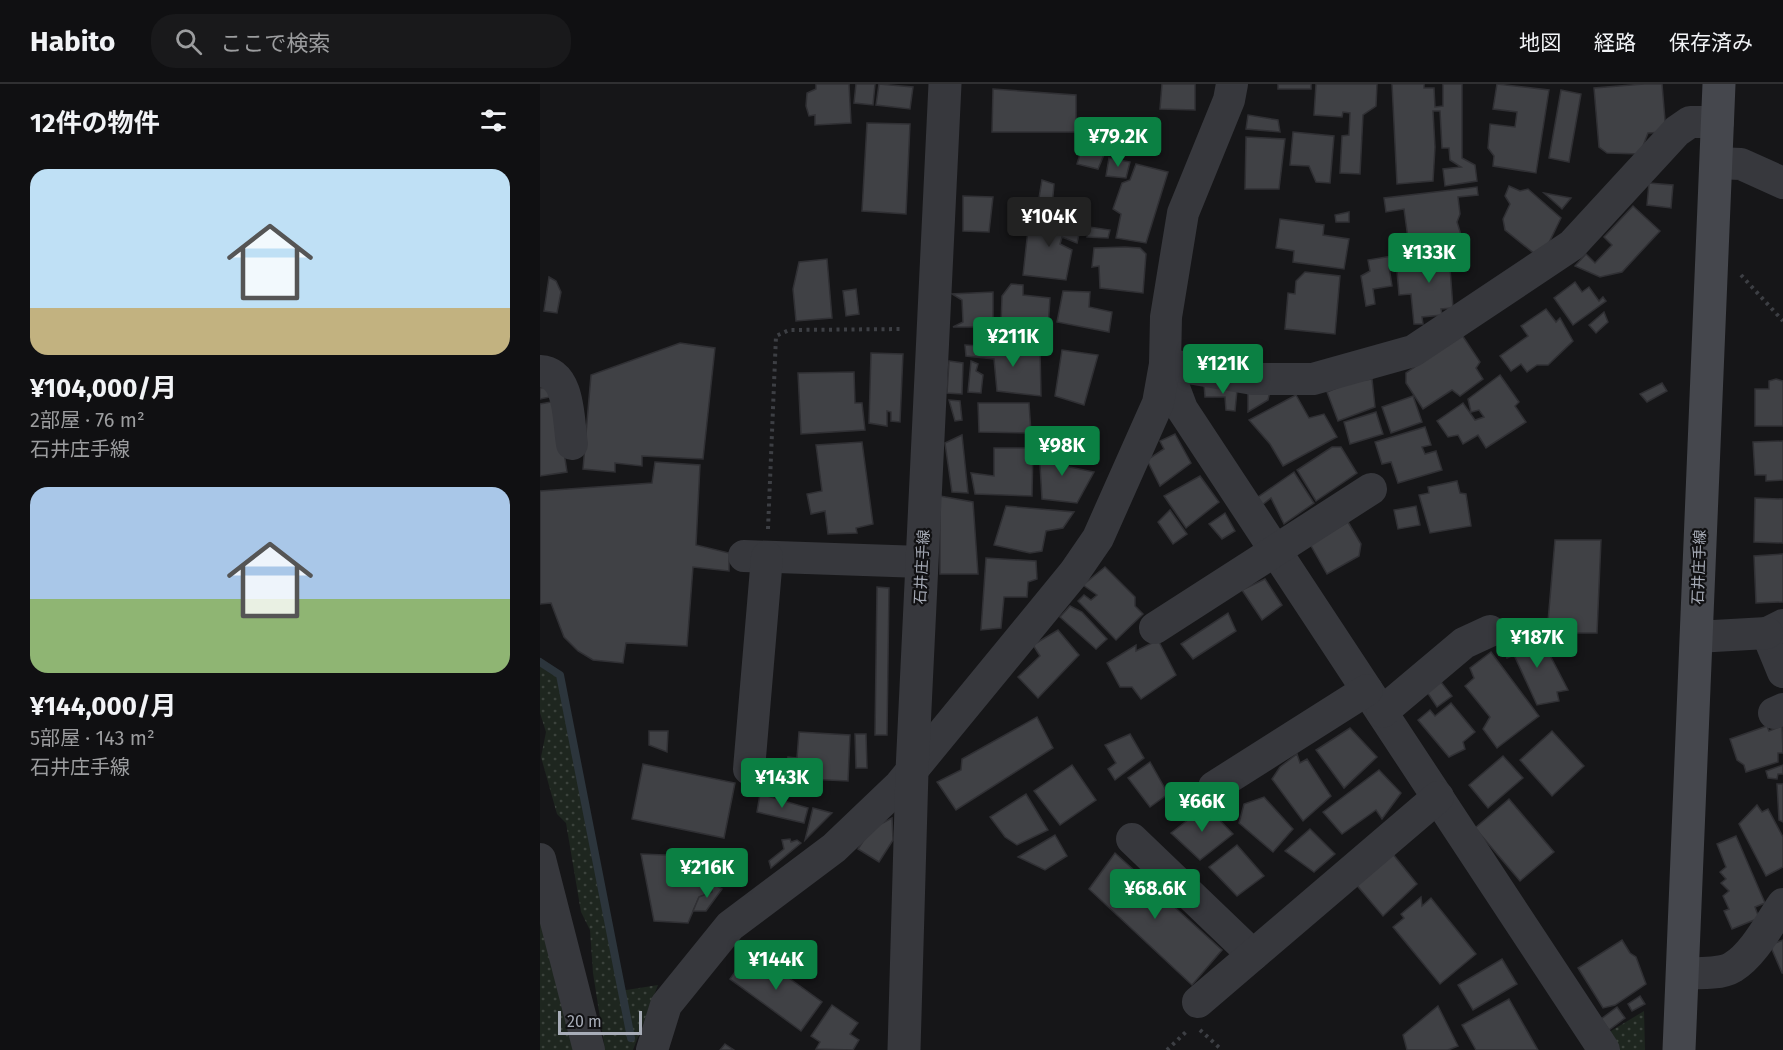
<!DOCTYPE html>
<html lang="ja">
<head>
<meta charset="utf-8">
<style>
  :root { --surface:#101012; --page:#19191b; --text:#f1f3f6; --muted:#9c9d9f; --line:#303032; --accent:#0b8043 }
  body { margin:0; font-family:"Fira Sans","Noto Sans JP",sans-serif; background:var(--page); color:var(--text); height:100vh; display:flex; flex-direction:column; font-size:22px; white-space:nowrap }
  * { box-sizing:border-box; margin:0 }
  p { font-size:20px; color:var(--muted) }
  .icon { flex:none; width:33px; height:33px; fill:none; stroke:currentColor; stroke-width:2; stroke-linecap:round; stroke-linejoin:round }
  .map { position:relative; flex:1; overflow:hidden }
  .details { display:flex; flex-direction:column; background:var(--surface); width:540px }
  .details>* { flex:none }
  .scale { position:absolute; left:18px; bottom:15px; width:84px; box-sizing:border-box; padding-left:6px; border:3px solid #a8adb8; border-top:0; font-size:16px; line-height:21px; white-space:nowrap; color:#a8adb8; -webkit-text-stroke:4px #111113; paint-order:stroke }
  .price { position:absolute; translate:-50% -51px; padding:0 14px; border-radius:6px; background:var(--accent); color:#fff; font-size:20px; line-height:39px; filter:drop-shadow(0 2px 3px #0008) }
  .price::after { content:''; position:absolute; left:50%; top:36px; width:18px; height:14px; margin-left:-9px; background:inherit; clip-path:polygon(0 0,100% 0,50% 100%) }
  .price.on { background:#222; color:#fff }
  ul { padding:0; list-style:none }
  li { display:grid; align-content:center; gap:12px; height:318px; padding:0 30px }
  li span { display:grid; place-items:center; height:186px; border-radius:18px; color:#555 }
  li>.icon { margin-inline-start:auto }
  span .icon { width:108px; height:108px; fill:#fffc; stroke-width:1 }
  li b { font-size:26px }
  h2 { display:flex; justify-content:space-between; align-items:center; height:72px; padding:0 30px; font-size:26px }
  header { display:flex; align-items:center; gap:36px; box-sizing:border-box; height:84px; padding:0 30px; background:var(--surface); border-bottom:2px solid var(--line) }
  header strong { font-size:28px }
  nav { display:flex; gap:33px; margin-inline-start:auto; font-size:21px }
  .search { width:420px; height:54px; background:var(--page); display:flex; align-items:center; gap:15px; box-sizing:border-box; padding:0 21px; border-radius:24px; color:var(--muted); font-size:22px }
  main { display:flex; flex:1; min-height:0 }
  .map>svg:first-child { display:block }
  .grass { fill:url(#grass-dots) }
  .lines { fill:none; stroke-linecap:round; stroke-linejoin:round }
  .stream { stroke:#2c353c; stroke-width:8 }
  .building { fill:#404145; stroke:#303034; stroke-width:1.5 }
  .path { stroke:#3d3f44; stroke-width:4; stroke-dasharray:3 4.5; stroke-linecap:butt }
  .minor { stroke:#37383d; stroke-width:32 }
  .tertiary { stroke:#37383d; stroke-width:33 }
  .secondary { stroke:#45474d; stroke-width:33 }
  .labels { text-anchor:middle; stroke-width:4.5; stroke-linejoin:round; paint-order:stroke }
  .street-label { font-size:15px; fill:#a8adb8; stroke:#111113 }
</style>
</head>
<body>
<header>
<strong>Habito</strong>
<div class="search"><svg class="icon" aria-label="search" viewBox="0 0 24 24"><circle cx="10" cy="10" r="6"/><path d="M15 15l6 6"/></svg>ここで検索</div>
<nav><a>地図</a><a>経路</a><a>保存済み</a></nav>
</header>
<main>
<section class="details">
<h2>12件の物件<svg class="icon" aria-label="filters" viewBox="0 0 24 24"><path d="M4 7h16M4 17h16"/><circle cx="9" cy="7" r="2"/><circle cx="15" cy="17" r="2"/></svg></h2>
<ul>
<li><span style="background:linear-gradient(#bfe0f5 75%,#c2b280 0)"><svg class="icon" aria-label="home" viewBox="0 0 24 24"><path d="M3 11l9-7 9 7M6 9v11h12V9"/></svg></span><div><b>¥104,000/月</b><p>2部屋 · 76 m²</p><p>石井庄手線</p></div></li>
<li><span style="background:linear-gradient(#a9c7e8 60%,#8fb573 0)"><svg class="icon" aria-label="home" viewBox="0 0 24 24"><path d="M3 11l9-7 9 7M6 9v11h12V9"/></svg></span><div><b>¥144,000/月</b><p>5部屋 · 143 m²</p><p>石井庄手線</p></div></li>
</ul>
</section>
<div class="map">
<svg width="1243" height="966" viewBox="0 0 1243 966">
  <defs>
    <pattern id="grass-dots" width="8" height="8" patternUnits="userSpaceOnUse" patternTransform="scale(1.5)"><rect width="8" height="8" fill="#1e261f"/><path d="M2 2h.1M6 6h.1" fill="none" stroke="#3c433d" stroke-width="1.8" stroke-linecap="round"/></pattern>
  </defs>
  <rect width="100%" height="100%" fill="#161618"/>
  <g class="grass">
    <polygon points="0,581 18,592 80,907 118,901 93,966 65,966 53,889 50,846 41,828 26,739 17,730 1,673 6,648 0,629"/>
    <polygon points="0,817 34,966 0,966"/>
    <polygon points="1104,927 1105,966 1070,966 1061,953"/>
  </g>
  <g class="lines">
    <polyline class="stream" points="0,578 20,591 91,954"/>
  </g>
  <g class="building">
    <polygon points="276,0 309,0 311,39 275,41 275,31 269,32 266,22 267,9 276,5"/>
    <polygon points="316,0 335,0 333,21 314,19"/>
    <polygon points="339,0 373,3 370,25 336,21"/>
    <polygon points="622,0 655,0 655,26 620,25"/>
    <rect x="738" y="0" width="33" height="5"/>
    <polygon points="776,0 837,0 836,22 823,31 820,90 800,89 802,52 809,51 810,29 803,28 802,33 774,31"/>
    <polygon points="852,0 884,0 884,4 894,4 895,23 903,22 903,0 922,0 922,74 935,81 937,97 905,102 903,85 921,83 910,76 909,64 902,64 900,27 893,27 895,63 893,97 857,100"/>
    <polygon points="957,0 1009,6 996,89 953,82 954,72 948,64 950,40 975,43 977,28 953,25"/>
    <polygon points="1104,0 1122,0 1126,48 1108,49 1100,70 1067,69 1059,63 1054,4"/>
    <polygon points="453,5 536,11 536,48 452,48"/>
    <polygon points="1021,6 1041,10 1029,78 1009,74"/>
    <polygon points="708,31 738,36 740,48 706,45"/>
    <polygon points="327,39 370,40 366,130 322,127"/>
    <polygon points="753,48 794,52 790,99 776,98 769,82 750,81"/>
    <polygon points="546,51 570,56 558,85 537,80"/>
    <polygon points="706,53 745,55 739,105 705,105"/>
    <polygon points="569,74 590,78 586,94 566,92"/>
    <polygon points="596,80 628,88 606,159 576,154 581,130 573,125 582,99 590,96"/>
    <polygon points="502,96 514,100 512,123 498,120"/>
    <polygon points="1109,99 1133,101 1131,124 1107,121"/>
    <polygon points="969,102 980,107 988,105 1021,134 1001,175 965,146 963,135 970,120 965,112"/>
    <polygon points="937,103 938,111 918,113 920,130 917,138 922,154 916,153 915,161 875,166 871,179 849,183 852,202 833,205 835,220 826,222 821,192 830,187 828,176 870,169 864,125 846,128 844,114"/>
    <polygon points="1004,109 1031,114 1022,125"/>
    <polygon points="423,112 453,113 449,148 423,147"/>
    <polygon points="1093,122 1120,147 1082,188 1060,193 1035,182 1046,170 1055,179 1072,161 1064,153"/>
    <polygon points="809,128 809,138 796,138 795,131"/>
    <polygon points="503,129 541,142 537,159 522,153 520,160 532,166 526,196 483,191 489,137 500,141"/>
    <polygon points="740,135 784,141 783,151 809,155 804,185 753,178 754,167 736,164"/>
    <polygon points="549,143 570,146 568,154 547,153"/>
    <polygon points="585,163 600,164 606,170 603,209 560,204 559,182 552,183 554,164"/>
    <polygon points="917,166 918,179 910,184 913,224 901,225 902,231 882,233 883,240 874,240 871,210 859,211 857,187 876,185 875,171"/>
    <polygon points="287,175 292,234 256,237 253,205 259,178"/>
    <polygon points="765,188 800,192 795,250 745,245 748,209 755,210 756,197"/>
    <polygon points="9,193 16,197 21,208 17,229 4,227"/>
    <polygon points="1035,198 1042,208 1049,203 1059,217 1063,213 1066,217 1033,241 1014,214"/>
    <polygon points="471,200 483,201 483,211 510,214 508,244 461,240 462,212"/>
    <polygon points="316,205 319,230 306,232 303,207"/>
    <polygon points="523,207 550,208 549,223 572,228 569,248 517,238"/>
    <polygon points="453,208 453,243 413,243 423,238 422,216 412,210"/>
    <polygon points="1006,225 1016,238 1020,234 1033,257 1008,281 997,281 987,288 981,280 971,287 960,272 988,252 981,242"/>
    <polygon points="1064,228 1068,238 1056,249 1049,241"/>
    <polygon points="922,251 940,278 936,284 943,295 920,312 912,306 883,325 866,299 866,289"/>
    <polygon points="140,259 175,264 163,375 102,372 102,382 75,379 75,388 43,385 51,291"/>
    <polygon points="425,261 500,266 501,312 457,307 454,275 426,272"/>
    <polygon points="522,266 558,271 544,321 515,312"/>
    <polygon points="331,269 363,270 360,338 351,337 351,328 347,327 347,342 329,339"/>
    <polygon points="409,277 423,279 422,310 407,309"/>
    <polygon points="431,277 438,280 436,287 443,291 441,309 428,308"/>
    <polygon points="314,288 315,319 322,319 325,346 261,350 258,289"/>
    <polygon points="960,291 979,318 975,322 986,338 946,364 938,351 923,360 918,351 908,353 897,337 923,319 935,336 944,333 939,326 931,328 928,315"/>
    <polygon points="832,295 835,323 798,337 787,308 811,298"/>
    <polygon points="1236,295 1243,297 1243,342 1215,342 1215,305 1229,305 1229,297"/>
    <polygon points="1122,299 1127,307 1107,318 1100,310"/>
    <polygon points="664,300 697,306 695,327 686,326 685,313 665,313"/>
    <polygon points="13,302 15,312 0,315 0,304"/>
    <polygon points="708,303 730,307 728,316 708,328"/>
    <polygon points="756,311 769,334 784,330 797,353 743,382 730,360 709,336"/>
    <polygon points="873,312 882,338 851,349 842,323"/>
    <polygon points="409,316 420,317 422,336 415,337"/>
    <polygon points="11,318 17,322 27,388 0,392 0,320"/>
    <polygon points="438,319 489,319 491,349 439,348"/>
    <polygon points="836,328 843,350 810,360 804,338"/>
    <polygon points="885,343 891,361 882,363 885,370 896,367 902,386 858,399 851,378 842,380 835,358"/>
    <polygon points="635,350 651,379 620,402 607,376 624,365 620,357"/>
    <polygon points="422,351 428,409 412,408 405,359"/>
    <polygon points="1243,357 1243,396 1226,397 1226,391 1215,391 1213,358"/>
    <polygon points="322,358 333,440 316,444 317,449 288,450 285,427 271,430 267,410 282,407 276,361"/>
    <polygon points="518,358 531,367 525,382 554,388 537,419 502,415 500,381"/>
    <polygon points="792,363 801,363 817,389 776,417 757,386"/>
    <polygon points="454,364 493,364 492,412 435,410 431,389 454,392"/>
    <polygon points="115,378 160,381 156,461 189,469 189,487 153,483 147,562 86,559 83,579 53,576 38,567 24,553 11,519 0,520 0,407 112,399"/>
    <polygon points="754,388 774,419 744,440 731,414 722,421 718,413"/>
    <polygon points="660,392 679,418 646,444 624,412"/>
    <polygon points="917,397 920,409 926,410 931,442 890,449 879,411 889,409 888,403"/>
    <polygon points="400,412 433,418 438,490 400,490"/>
    <polygon points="1215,414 1243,415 1243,459 1214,458"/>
    <polygon points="466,422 534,428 523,444 506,447 502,467 490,469 454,461"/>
    <polygon points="876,422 880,441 858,445 854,426"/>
    <polygon points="630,426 647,450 633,460 618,438"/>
    <polygon points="685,429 695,447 682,455 669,440"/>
    <polygon points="808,438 821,460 819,472 787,490 770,460"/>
    <polygon points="1015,456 1061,456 1057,549 1007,549"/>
    <polygon points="1243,470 1243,518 1216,519 1214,472"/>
    <polygon points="446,474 496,477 497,495 488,498 487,513 464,513 461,544 441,546"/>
    <polygon points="565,483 595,513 595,522 603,530 576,556 538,517 544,511 551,516 557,511 543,501"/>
    <polygon points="725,495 742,521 722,536 702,506"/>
    <polygon points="337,503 349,504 347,651 335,651"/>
    <polygon points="530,522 542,528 567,555 556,565 520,533"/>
    <polygon points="688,529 696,547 653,575 641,560"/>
    <polygon points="518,546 539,571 498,614 478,593 500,572 493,561"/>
    <polygon points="978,553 986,553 979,565 1001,554 1028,606 1017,608 1019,617 997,621 974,571 967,574 961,560"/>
    <polygon points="618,556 636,591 601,615 592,603 580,603 567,579 596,561 596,567"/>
    <polygon points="951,568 999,632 957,664 943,645 950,633 925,602 934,594 930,584"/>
    <polygon points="901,598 912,612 897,623 887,608"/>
    <polygon points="911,619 935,648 923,658 925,665 909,673 878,636 890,626 895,632"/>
    <polygon points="497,633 513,664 416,726 397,698 421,686 422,675"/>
    <polygon points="1227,642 1229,647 1242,642 1243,669 1238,669 1238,678 1206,688 1204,681 1197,676 1190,655"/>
    <polygon points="810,644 837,673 804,704 776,666"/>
    <polygon points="109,647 128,647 127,668 109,661"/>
    <polygon points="1012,647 1044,682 1012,712 980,676"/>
    <polygon points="259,648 310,651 308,697 247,694 248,673 257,674"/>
    <polygon points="315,650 326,650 327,684 316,684"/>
    <polygon points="590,650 604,674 575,696 568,685 576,679 565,661"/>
    <polygon points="757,670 760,679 767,675 791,712 763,737 732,695 740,683"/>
    <polygon points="963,672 983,694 948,724 929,701"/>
    <polygon points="610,678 628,710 610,723 588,694"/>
    <polygon points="103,680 195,699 184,754 92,735"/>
    <polygon points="532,681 556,716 520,741 494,707"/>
    <polygon points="1243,681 1243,690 1238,690 1237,695 1228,694 1226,687"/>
    <polygon points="839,686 861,709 842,735 836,726 802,750 783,728"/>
    <polygon points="1237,700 1243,700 1243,738 1239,736"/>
    <polygon points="220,710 268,724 264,739 217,728"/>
    <polygon points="486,710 508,746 477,761 465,753 450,733"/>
    <polygon points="724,713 753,745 733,768 699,739 704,720"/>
    <polygon points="969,715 1014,768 980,797 935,744"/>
    <polygon points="1217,721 1222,728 1228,725 1243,753 1243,783 1226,792 1199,740"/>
    <polygon points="666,722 693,750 660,776 631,749"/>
    <polygon points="273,724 292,729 265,756"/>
    <polygon points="352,734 353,756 339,778 318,765 331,745"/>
    <polygon points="770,745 795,770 774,788 745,767"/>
    <polygon points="515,751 527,772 505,786 478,773"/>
    <polygon points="1196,752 1225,819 1215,823 1219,834 1192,845 1184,827 1189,825 1183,812 1189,807 1181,799 1186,795 1180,788 1186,783 1177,760"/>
    <polygon points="250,755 251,758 257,756 261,759 231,784 229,777 244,765 242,756"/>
    <polygon points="697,761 724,792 697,812 669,783"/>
    <polygon points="575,769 682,866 652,901 549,805"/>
    <polygon points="852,769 877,800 843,832 814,798"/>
    <polygon points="101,770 173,773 172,808 159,813 148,839 114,837"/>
    <polygon points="172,799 182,805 166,827 153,827 159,813 172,808"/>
    <polygon points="881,813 882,822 891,814 936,870 900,900 853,843 864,834 861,830"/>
    <polygon points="1082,856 1090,869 1096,873 1106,900 1075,921 1063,924 1038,884"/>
    <polygon points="1243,856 1243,889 1242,889 1230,861"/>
    <polygon points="210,866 282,918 261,947 190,895"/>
    <polygon points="962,875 977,900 933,926 918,901"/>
    <polygon points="1100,912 1105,920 1092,927 1088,920"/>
    <polygon points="969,915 998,966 936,966 922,941"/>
    <polygon points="292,921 318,939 310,950 319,956 313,966 276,965 280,958 271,952"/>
    <polygon points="898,922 918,962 908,966 867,966 863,951"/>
    <polygon points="1077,923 1085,934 1069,946 1061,935"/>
    <polygon points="185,960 194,966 180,966"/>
  </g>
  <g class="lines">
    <g class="path">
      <polyline points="1201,191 1243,237"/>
      <polyline points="228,445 236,252 249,246 364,245"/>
      <polyline points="660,946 682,966"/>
      <polyline points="627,966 648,946"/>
    </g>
    <g class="minor">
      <polyline points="1176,79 1201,80 1243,99"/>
      <polyline points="625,280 642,325 1064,966"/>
      <polyline points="625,280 713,295 773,295 873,267 1032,161 1137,47 1150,38 1178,38"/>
      <path d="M0,287C31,289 28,337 32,360"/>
      <polyline points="204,472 382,478"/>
      <polyline points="1243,541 1227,549 1243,588"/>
      <polyline points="615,544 831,405"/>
      <polyline points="1156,553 1227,549"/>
      <polyline points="842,628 924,559 950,547"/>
      <polyline points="1234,629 1243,625"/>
      <polyline points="209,685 227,473"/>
      <polyline points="674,703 827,606"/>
      <polyline points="592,755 713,871"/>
      <polyline points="0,775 49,966"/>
      <path d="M1143,889C1157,889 1180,891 1193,883C1214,870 1229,840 1243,820"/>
      <polyline points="658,918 898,713"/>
      <polyline points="112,966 126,921 190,842 294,764 360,701 534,489 558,454 618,319 625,280 626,233 643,129 689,16 692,0"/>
    </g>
    <polyline class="tertiary" points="364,966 372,687 405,0"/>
    <polyline class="secondary" points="1139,966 1179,0"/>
  </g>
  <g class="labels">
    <g class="street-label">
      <text transform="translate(382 483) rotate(-87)" y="5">石井庄手線</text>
      <text transform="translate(1159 483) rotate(-88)" y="5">石井庄手線</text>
    </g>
  </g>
</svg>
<div class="scale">20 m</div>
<b class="price" style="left:578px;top:84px">¥79.2K</b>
<b class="price on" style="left:509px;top:164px">¥104K</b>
<b class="price" style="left:889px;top:200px">¥133K</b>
<b class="price" style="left:473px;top:284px">¥211K</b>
<b class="price" style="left:683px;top:311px">¥121K</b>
<b class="price" style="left:522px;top:393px">¥98K</b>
<b class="price" style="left:997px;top:585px">¥187K</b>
<b class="price" style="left:242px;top:725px">¥143K</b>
<b class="price" style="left:662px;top:749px">¥66K</b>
<b class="price" style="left:167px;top:815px">¥216K</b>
<b class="price" style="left:615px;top:836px">¥68.6K</b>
<b class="price" style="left:236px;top:907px">¥144K</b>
</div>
</main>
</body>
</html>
